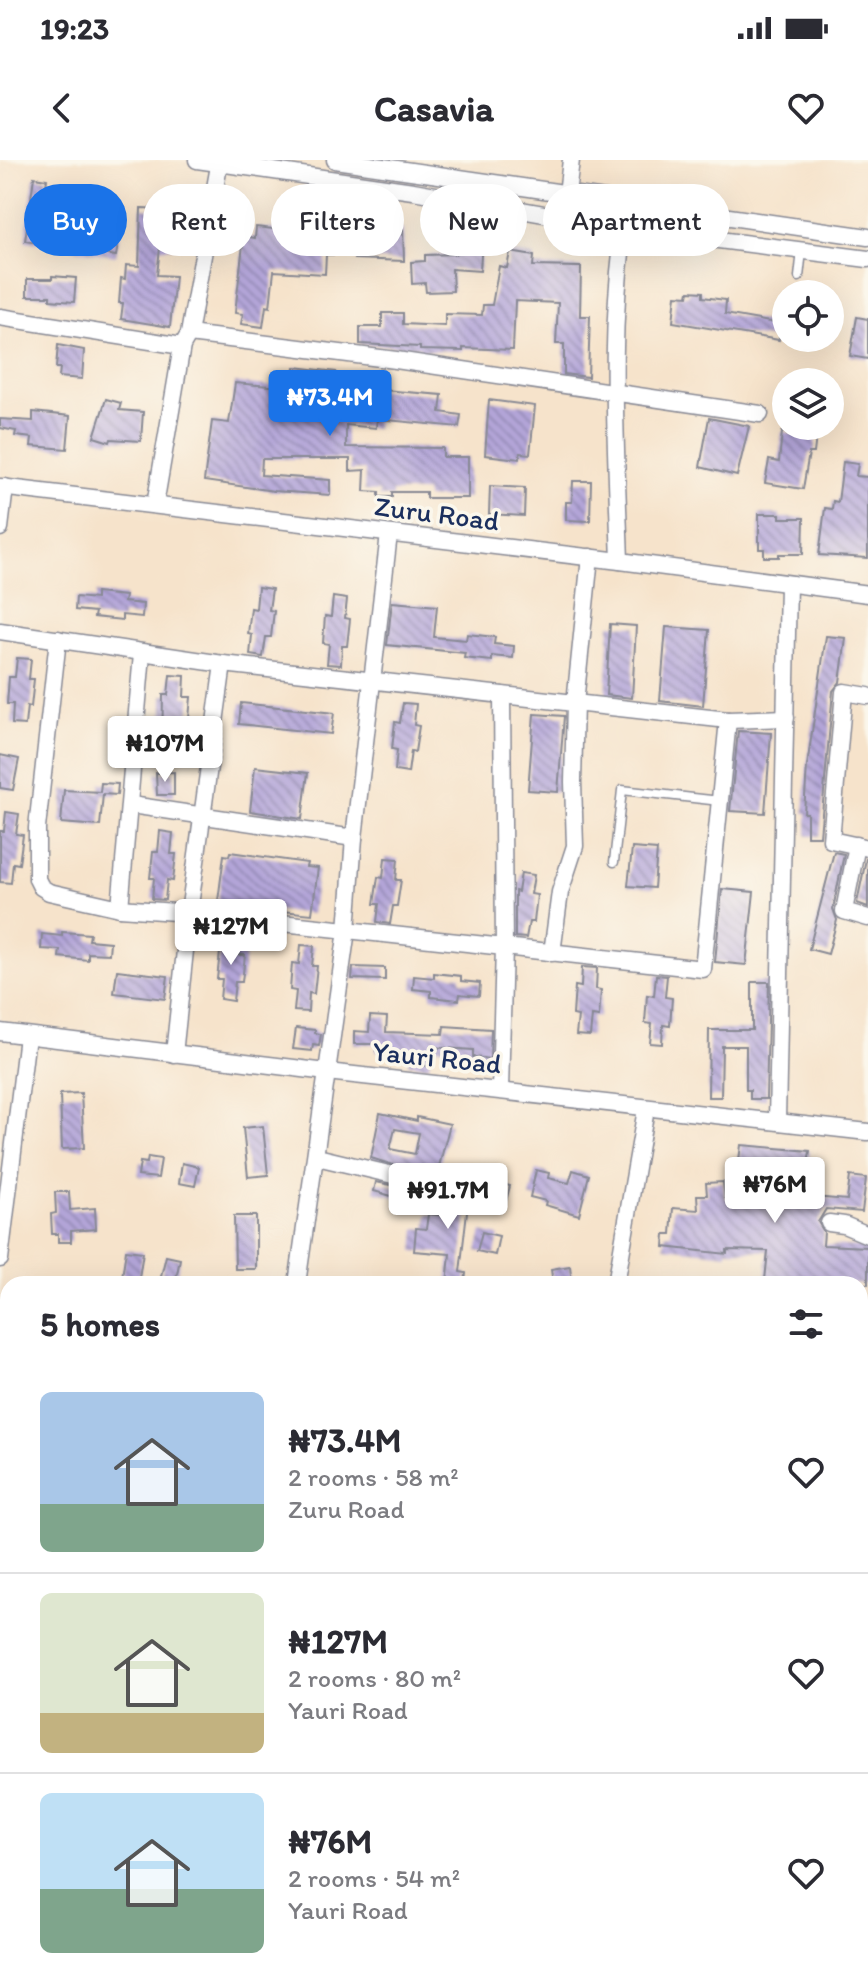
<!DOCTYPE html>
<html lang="en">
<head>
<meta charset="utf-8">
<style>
  :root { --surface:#fff; --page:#f7f7f7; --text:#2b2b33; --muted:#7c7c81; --line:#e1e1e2; --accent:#1a73e8 }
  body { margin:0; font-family:Itim,sans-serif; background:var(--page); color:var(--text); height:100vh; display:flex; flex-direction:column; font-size:30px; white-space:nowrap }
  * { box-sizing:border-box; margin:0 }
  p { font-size:26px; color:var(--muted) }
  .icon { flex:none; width:44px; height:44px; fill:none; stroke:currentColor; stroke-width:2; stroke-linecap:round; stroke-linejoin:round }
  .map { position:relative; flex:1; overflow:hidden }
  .side { position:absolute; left:0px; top:1116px; width:868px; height:712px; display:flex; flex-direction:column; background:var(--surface); border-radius:24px 24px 0 0; box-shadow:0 8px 32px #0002 }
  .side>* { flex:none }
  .banner { position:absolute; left:24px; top:24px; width:820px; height:72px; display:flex; gap:16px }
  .fabs { position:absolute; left:772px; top:120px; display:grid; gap:16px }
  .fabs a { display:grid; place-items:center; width:72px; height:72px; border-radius:50%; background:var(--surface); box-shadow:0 8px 32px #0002; font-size:40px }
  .price { position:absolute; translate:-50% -68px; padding:0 18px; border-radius:8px; background:#fff; color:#222; font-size:26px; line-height:52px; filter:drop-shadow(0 2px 4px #0008) }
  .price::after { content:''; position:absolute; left:50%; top:48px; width:24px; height:18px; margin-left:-12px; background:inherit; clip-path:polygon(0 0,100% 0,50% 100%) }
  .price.on { background:var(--accent); color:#fff }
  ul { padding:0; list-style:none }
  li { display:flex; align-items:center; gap:24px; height:200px; padding:0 40px }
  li+li { border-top:2px solid var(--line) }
  li span { display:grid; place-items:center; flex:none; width:224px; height:160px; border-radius:12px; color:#555 }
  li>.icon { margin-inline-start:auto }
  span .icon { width:96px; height:96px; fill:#fffc; stroke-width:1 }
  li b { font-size:34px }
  h2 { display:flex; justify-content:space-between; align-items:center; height:96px; padding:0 40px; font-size:34px }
  .tag { padding:0 28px; border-radius:36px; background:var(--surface); box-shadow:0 8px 32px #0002; font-size:28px; line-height:72px }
  .tag.on { background:var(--accent); color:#fff }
  .status { display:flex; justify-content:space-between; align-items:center; height:56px; padding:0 40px; background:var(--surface); direction:ltr }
  .status svg { height:22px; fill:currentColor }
  header { display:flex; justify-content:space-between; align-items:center; height:104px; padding:0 40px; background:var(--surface); font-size:36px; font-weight:700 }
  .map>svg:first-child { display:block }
  .building { fill:url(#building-back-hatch); fill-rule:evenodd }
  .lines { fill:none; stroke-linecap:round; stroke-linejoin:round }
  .lane-casing { stroke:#888994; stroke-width:11 }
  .street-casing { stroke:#888994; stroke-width:19 }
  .highway-casing { stroke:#888994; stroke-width:33 }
  .lane { stroke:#fff; stroke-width:8 }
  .street { stroke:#fff; stroke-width:16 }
  .highway { stroke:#f5c16b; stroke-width:30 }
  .labels { text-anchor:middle; stroke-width:7; stroke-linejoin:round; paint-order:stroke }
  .street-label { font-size:28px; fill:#1b2f5e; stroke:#fbf7ec }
</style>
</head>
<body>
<div class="status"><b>19:23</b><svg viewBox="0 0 49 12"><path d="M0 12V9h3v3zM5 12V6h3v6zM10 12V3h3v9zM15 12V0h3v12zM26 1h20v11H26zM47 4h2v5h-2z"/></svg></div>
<header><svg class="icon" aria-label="back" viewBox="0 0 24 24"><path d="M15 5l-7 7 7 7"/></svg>Casavia<svg class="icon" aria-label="heart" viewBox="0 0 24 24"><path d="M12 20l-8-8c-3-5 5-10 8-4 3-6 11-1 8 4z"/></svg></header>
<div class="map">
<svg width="868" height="1828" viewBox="0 0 868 1828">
  <defs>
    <pattern id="building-back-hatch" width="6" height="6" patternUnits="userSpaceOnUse" patternTransform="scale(2)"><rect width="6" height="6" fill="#b3a5d8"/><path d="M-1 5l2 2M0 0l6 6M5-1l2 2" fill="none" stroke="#9187b2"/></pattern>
  </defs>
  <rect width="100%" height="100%" fill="#fbf7ec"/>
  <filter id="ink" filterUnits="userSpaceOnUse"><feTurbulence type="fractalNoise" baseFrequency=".0125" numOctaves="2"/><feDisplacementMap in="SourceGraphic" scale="16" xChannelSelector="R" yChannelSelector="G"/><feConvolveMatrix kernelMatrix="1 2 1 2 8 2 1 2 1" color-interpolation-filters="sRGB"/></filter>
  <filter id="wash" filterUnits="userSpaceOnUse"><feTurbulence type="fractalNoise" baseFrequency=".006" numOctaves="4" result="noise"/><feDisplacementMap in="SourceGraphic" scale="32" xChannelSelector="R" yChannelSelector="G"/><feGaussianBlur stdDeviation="1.8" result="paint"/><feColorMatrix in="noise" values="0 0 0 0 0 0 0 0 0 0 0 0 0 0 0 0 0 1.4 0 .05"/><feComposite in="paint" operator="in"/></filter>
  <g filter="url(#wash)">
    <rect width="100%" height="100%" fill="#f6e3cb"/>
    <g id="blocks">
      <g class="building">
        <polygon points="34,17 47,19 45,33 85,38 84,48 123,55 116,96 71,89 73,72 41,67 39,83 25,81"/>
        <polygon points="141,48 165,49 165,69 175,69 175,88 160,88 157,115 175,116 170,167 121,159 123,143 119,143 121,118 125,119 126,105 139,106"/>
        <polygon points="387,61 387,64 395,64 396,69 403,69 404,101 354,99 353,94 326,95 325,114 274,111 270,147 266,146 263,167 241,164 243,154 235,153 244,76 255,78 256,67 291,71 292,63 346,67 345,62"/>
        <polygon points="459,62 483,64 480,111 452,109 453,131 426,132 425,123 412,124 411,102 425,101 425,95 457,94"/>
        <polygon points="510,92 534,96 533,106 581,107 580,156 590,156 588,217 564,214 564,184 556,184 558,143 515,141 513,190 463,188 463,191 420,190 420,187 360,184 360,167 382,167 382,153 403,153 403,164 445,166 445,154 482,155 483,145 492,145 499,106 507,108"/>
        <polygon points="52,116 76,118 74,142 50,140 50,136 27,136 27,119 52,119"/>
        <polygon points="689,131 703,132 703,137 726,140 725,154 781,164 779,180 673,162 676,135 688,136"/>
        <polygon points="857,157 868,159 868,199 850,196"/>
        <polygon points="58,185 84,190 82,219 59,217 60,208 56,208"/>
        <polygon points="295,207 336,212 335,226 442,235 440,252 461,255 459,267 377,259 376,268 346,265 346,287 443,288 443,297 468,297 468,338 426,338 426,332 392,332 392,337 379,337 379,332 364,331 365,310 350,311 350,299 262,299 261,315 330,320 330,335 274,331 204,321 212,261 229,263 235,223 292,228"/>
        <polygon points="106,239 121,243 119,250 143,252 141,281 111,279 110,282 94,277"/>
        <polygon points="489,240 535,246 530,294 520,293 520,299 485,295"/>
        <polygon points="33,252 70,256 67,289 31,286 32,278 15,276 16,271 0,268 0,259 33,261"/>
        <polygon points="709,258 749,266 737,316 700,307"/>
        <polygon points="782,272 816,276 814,293 809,293 803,329 765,323 769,300 779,302"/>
        <polygon points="843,302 858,304 856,316 868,317 868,398 819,395 825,348 832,349 833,341 838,342"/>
        <polygon points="573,321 591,321 590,361 566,360 566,342 572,342"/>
        <polygon points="490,326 525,328 524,356 489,354"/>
        <polygon points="759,354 780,354 780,358 804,358 803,394 779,394 779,397 764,397 764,389 759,389"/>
        <polygon points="258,427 272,429 269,450 274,451 271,477 266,477 263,497 250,495 252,475 248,474 251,448 256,449"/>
        <polygon points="96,433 125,436 124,442 143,444 142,457 122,455 122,460 94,457 95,452 75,450 76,437 96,439"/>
        <polygon points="333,437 347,439 345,458 350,459 347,486 342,486 341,505 327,504 329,484 323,483 325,456 331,457"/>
        <polygon points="392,442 437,446 434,477 466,480 467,474 495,477 494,484 514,486 513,498 492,496 492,501 464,498 465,493 387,485"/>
        <polygon points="610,464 636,466 632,538 606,535"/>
        <polygon points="666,467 709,470 703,546 660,541"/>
        <polygon points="826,476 846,478 840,522 833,531 820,676 807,676 807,653 804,653 807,606"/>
        <polygon points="17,498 31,499 29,519 34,519 31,547 27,546 25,565 12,564 13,544 7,544 9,517 15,517"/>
        <polygon points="170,515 185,516 184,537 191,537 188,569 180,568 178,587 162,586 163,535 168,535"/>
        <polygon points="241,543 334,553 331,574 239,564"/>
        <polygon points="403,543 416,544 414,565 419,566 415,592 411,591 408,613 395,611 397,590 392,589 395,562 400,563"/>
        <polygon points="534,554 564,556 558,632 528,630"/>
        <polygon points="738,571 771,573 765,653 730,651"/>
        <polygon points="0,595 19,599 13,630 0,628"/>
        <polygon points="255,607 308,613 302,659 250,651"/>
        <polygon points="174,612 174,635 157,635 156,613"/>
        <polygon points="101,623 118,624 117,635 103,634 100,666 61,663 64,630 100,632"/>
        <polygon points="6,652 19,654 16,674 23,675 19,704 13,703 11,723 0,722 0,671 4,671"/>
        <polygon points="160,671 173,673 171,694 176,694 173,721 167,720 165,740 152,739 154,718 150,718 153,692 158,692"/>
        <polygon points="632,688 657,690 654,728 628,726"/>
        <polygon points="230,692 307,703 306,707 318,708 312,754 229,746 230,743 218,741 224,695 229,696"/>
        <polygon points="834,692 844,694 833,749 837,760 828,794 809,789"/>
        <polygon points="385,698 398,699 396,720 401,720 397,746 393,746 390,764 377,762 379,744 374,744 378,717 383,718"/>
        <polygon points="866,699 868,699 868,747 857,743"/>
        <polygon points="521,713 534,715 531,734 537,735 534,762 529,762 526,778 515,777 515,731 518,732"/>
        <polygon points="722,729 754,732 746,805 715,802"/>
        <polygon points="62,772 90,774 89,780 110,782 109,794 88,793 88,800 59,797 60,790 41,789 42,774 62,776"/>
        <polygon points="227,773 241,775 238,795 245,795 242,822 235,822 233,841 220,839 222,819 217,819 220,792 225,792"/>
        <polygon points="301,785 314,786 312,806 317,806 314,834 309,833 308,852 294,851 296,831 290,830 292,803 299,804"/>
        <polygon points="353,807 385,808 385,820 352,819"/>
        <polygon points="582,807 597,808 596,829 601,830 599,857 592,856 590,876 576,875 578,856 573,855 575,826 581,827"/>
        <polygon points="117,810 168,816 165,839 114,833"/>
        <polygon points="434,813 461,816 461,821 480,823 479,836 460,834 459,840 449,839 431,837 431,831 413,829 414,816 434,818"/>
        <polygon points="656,815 667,816 665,837 672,838 670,866 663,865 662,884 650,883 652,864 645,863 647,835 654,836"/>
        <polygon points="752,822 769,822 766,939 750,939 750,930 746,930 746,886 722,886 721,937 708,937 709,870 752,870"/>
        <polygon points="370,856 387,857 386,872 443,874 444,866 491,869 490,899 473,897 473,890 431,887 429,906 408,904 409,892 376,891 377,884 354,884 354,871 369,872"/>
        <polygon points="296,868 315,870 315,873 321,874 319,886 313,885 312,891 293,889"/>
        <polygon points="81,933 84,988 62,989 60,934"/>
        <path d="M380,953L417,961V957L450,964L437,1014L414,1010L405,1040L374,1031L376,1022L395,1026L404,1017L400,1007L371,998ZM395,969L419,973L415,994L390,989Z"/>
        <polygon points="263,966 268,1015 248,1017 243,968"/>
        <polygon points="741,985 810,991 808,1006 804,1006 802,1036 847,1040 850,1016 866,1018 862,1052 826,1049 818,1062 824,1072 823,1085 868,1087 868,1124 818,1122 817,1124 795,1124 765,1120 768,1091 727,1090 727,1094 664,1087 665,1074 671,1074 673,1048 698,1050 697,1035 707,1035 706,1023 723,1022 725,1038 774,1035 776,1003 739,1000"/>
        <polygon points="148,997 161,999 158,1018 138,1016 140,1002 147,1003"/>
        <polygon points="182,1003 199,1007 195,1026 179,1023"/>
        <polygon points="536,1010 549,1013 548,1018 569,1023 573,1010 589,1015 579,1055 545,1045 546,1041 530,1037"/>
        <polygon points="454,1015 471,1017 460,1112 466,1113 465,1124 447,1124 450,1094 414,1091 416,1068 426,1069 428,1054 450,1056"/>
        <polygon points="494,1022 510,1026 505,1045 489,1042"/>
        <polygon points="55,1032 69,1032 70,1050 95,1048 96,1069 71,1071 71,1082 58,1082 58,1074 52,1074 51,1054 56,1053"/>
        <polygon points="234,1056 256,1056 256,1109 235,1109"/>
        <polygon points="482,1072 499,1076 495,1095 477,1091"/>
        <polygon points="126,1090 143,1092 138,1124 121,1124"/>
        <polygon points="166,1096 180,1099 175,1124 159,1124"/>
        <polygon points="570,1106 572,1124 553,1124 551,1109"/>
      </g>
    </g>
  </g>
  <g filter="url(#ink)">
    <use href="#blocks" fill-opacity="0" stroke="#888994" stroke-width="2"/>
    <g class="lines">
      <defs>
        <g id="lane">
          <polyline points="799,117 802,91"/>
          <polyline points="614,702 622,630 720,641"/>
        </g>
        <g id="street">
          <polyline points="197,0 413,31 624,68 868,99"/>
          <polyline points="335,0 868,77"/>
          <polyline points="567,34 571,0"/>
          <polyline points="0,157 182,186"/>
          <polyline points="189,174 396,200 760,254"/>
          <polyline points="0,327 620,401 868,434"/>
          <polyline points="155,345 182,186 189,174 220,0"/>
          <polyline points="0,368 5,327"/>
          <path d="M620,401C616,282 607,161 628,44"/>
          <polyline points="0,471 223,504 189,753 174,894"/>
          <polyline points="58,479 37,668 37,719 41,727 49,732 120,748 189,753 504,787 500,930"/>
          <polyline points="223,504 728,560 786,558"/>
          <polyline points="502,535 504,787 703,809 728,560"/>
          <polyline points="868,536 844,532 831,680 868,688"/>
          <polyline points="131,645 354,678"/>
          <polyline points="857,685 844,751 868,758"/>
          <polyline points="120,748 142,494"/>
          <polyline points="552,793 560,732 575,686 573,622 575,543 590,397"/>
          <polyline points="0,872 327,912 868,972"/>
          <polyline points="777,961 788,424"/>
          <polyline points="317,997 393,1015"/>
          <polyline points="829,1063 844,1065 868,1075"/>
          <polyline points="0,1099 27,876"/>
          <polyline points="297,1124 347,770 354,678 389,374"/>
          <polyline points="616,1124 646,949"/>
          <polyline points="517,1820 545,1828"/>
          <polyline points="866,1828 868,1816"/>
        </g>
        <g id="highway">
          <polyline points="0,1692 8,1695"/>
          <polyline points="276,1820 293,1828"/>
          <polyline points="321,1820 339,1828"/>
        </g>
      </defs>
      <use href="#lane" class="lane-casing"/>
      <use href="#street" class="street-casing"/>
      <use href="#highway" class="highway-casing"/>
      <use href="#lane" class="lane"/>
      <use href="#street" class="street"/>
      <use href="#highway" class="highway"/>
    </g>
  </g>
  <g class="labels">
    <g class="street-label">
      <text transform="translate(437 353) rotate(7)" y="10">Zuru Road</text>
      <text transform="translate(437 897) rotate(6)" y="10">Yauri Road</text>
    </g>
  </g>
</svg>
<div class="fabs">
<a><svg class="icon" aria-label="locate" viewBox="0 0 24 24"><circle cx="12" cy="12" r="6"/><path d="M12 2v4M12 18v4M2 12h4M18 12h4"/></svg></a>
<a><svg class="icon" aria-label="layers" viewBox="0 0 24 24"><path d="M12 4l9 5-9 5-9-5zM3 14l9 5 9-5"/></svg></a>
</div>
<b class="price on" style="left:330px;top:278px">₦73.4M</b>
<b class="price" style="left:165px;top:624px">₦107M</b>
<b class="price" style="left:231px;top:807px">₦127M</b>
<b class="price" style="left:775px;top:1065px">₦76M</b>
<b class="price" style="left:448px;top:1071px">₦91.7M</b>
<div class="banner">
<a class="tag on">Buy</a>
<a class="tag">Rent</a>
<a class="tag">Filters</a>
<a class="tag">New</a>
<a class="tag">Apartment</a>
</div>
<section class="side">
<h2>5 homes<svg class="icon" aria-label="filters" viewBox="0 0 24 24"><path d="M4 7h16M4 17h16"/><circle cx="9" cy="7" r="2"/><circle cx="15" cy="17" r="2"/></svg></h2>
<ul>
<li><span style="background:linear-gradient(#a9c7e8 70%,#7fa58c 0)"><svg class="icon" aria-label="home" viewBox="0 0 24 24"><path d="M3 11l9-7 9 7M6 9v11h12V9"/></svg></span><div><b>₦73.4M</b><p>2 rooms · 58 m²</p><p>Zuru Road</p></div><svg class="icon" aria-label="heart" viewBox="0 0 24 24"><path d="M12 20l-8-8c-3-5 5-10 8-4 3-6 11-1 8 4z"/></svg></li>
<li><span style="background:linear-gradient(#dfe7d0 75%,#c2b280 0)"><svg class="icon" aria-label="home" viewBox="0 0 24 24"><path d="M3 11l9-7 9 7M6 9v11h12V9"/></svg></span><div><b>₦127M</b><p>2 rooms · 80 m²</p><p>Yauri Road</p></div><svg class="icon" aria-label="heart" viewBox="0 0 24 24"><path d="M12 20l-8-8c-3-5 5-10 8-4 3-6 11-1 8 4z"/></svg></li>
<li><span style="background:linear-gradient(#bfe0f5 60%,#7fa58c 0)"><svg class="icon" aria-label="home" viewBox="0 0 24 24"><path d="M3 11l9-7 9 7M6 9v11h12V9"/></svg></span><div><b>₦76M</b><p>2 rooms · 54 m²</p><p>Yauri Road</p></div><svg class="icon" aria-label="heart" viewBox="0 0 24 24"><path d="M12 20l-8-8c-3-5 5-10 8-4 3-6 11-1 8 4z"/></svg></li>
</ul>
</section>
</div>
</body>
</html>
